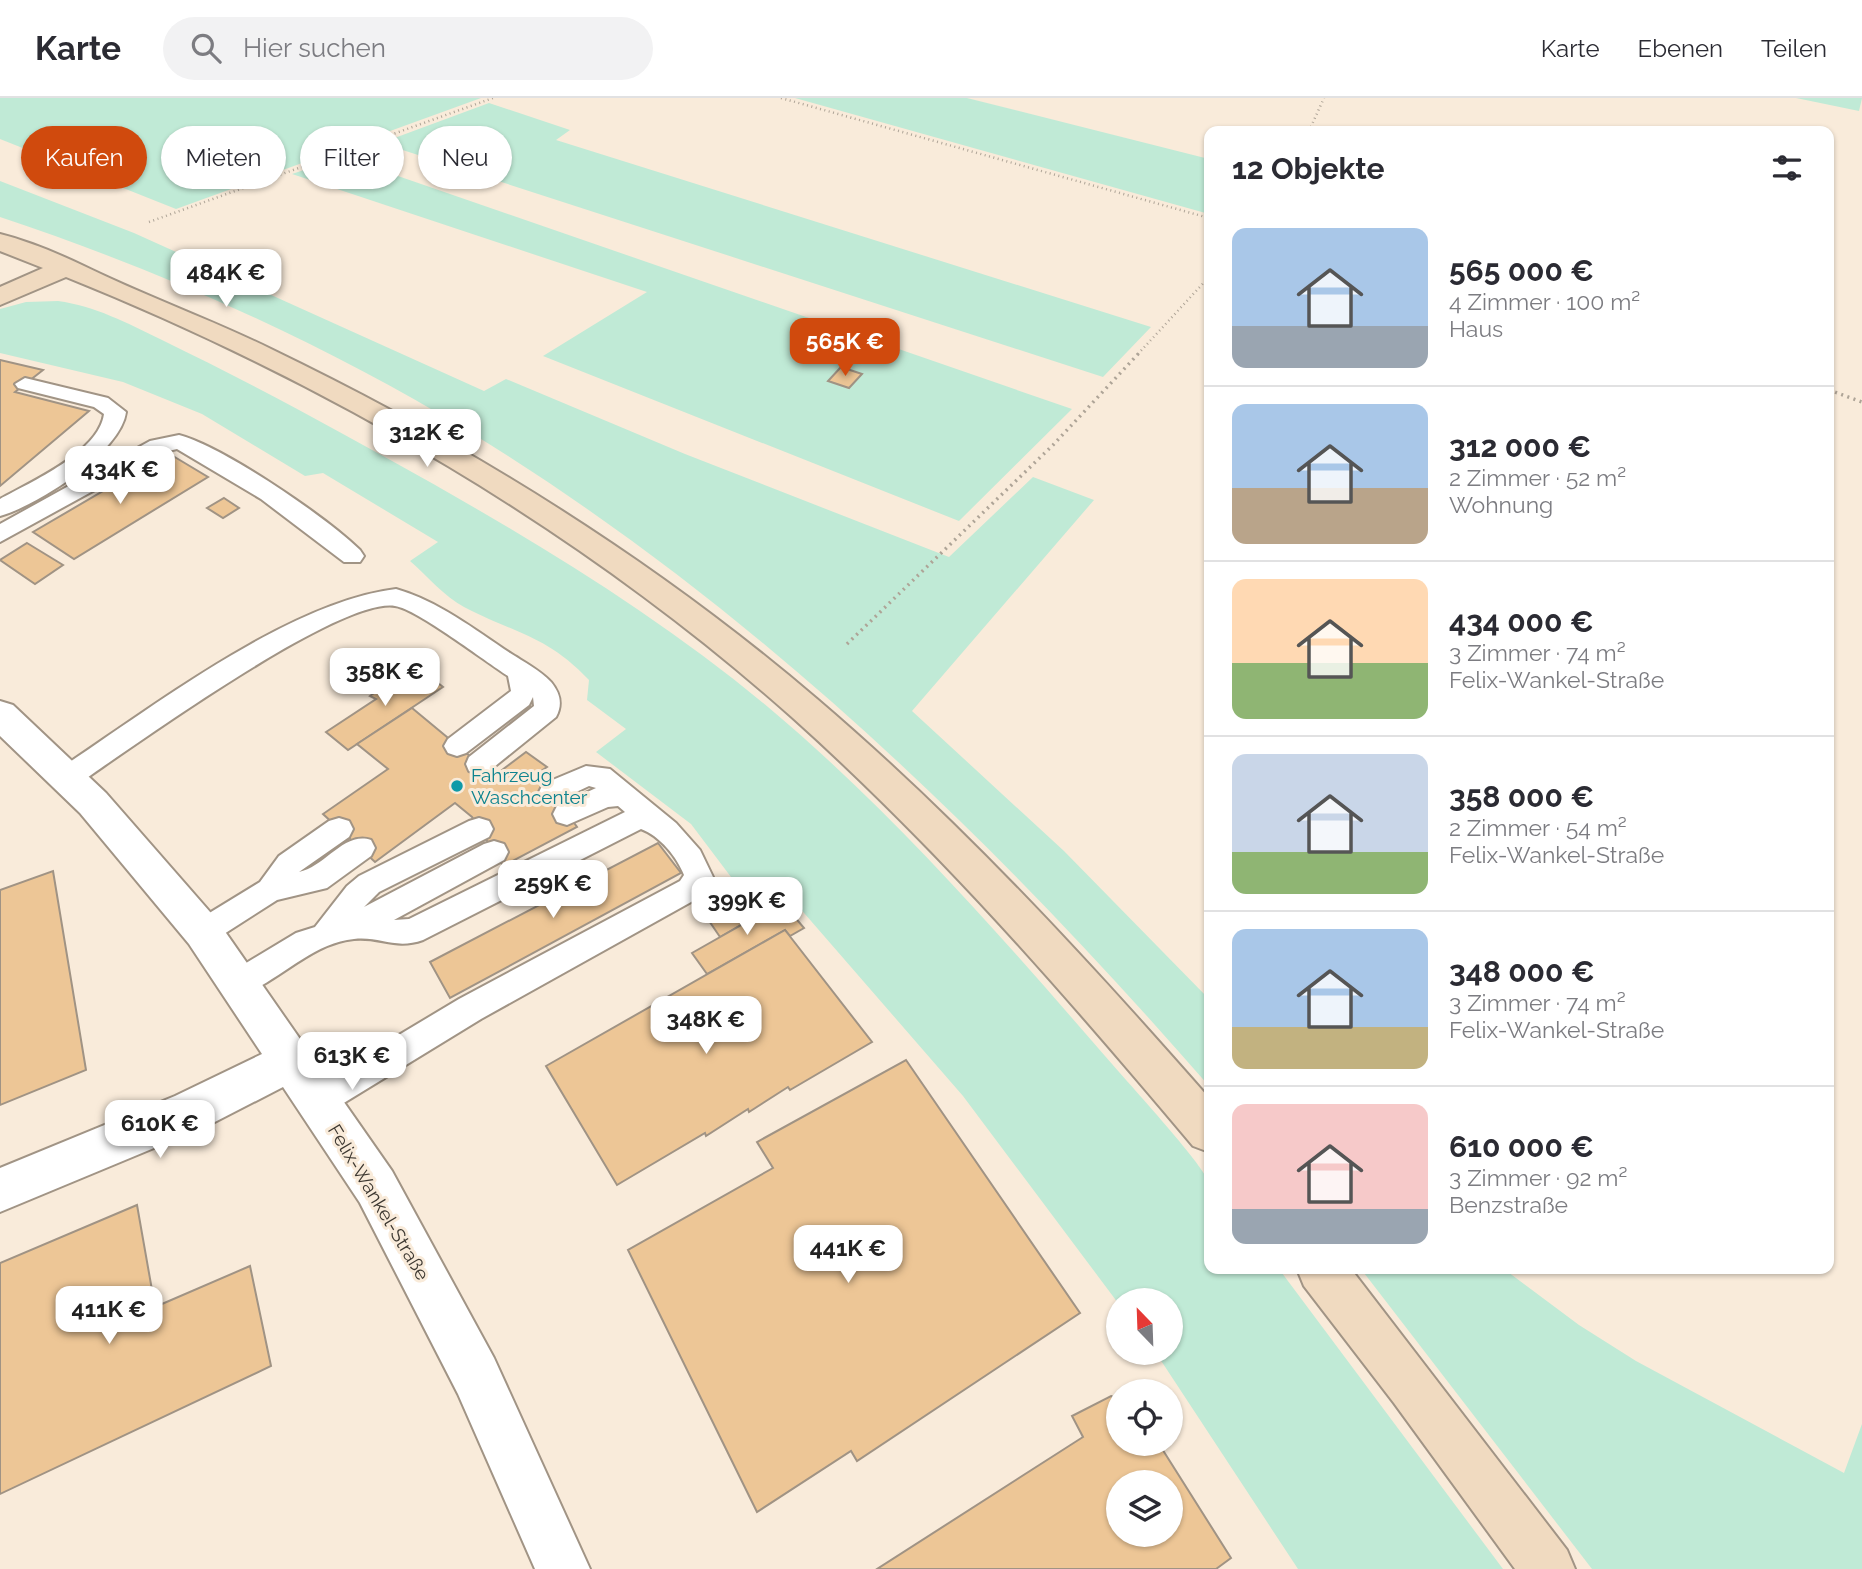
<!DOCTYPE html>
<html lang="de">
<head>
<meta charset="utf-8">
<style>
  :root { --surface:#fff; --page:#f2f2f3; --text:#2b2b33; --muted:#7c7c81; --line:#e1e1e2; --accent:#d04a0d }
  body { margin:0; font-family:Raleway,sans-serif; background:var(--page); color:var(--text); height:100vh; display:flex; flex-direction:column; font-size:26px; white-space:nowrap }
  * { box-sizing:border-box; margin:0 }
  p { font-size:23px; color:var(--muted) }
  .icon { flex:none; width:38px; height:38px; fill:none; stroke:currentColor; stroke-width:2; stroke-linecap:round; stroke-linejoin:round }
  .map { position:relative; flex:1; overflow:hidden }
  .side { position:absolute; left:1204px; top:28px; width:630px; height:1148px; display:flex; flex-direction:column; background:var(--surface); border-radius:14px; box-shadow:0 2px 5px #0004 }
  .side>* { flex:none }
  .hud { position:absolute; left:21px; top:28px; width:665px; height:63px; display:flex; gap:14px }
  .needle { width:46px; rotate:337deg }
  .tools { position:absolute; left:1106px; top:1190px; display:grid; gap:14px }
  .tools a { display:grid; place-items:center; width:77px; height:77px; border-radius:50%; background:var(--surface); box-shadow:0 2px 5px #0004; font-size:35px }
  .price { position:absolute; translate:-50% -60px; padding:0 16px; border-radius:14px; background:#fff; color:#222; font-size:23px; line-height:46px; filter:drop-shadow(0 2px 4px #0008) }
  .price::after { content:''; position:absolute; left:50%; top:42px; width:21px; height:16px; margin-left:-10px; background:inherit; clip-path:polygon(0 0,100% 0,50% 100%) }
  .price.active { background:var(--accent); color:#fff }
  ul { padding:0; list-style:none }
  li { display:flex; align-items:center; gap:21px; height:175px; padding:0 28px }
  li+li { border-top:2px solid var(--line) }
  li span { display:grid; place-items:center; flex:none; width:196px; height:140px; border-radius:14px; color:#555 }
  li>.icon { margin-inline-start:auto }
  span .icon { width:84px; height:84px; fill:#fffc; stroke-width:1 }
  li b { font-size:30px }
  h2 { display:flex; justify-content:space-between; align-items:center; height:84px; padding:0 28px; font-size:30px }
  .chip { padding:0 24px; border-radius:32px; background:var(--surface); box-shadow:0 2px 5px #0004; font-size:24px; line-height:63px }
  .chip.active { background:var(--accent); color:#fff }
  header { display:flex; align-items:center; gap:42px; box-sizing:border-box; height:98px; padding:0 35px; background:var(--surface); border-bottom:2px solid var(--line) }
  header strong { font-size:33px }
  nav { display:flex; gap:38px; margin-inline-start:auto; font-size:24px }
  .search { width:490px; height:63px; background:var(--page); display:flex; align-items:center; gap:18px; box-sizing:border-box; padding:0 24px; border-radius:38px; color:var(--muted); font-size:26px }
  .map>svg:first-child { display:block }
  .green { fill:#c0ead6 }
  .building { fill:#edc696; stroke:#a09384; stroke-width:2; fill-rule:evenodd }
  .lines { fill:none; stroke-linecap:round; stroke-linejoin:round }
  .service-casing { stroke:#a19485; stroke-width:4 }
  .minor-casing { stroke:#a19485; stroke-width:4 }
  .secondary-casing { stroke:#a19485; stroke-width:4 }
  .path-far1 { stroke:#aea497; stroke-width:2.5; stroke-dasharray:1 3.5; stroke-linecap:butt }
  .path { stroke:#aea497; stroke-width:3.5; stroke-dasharray:2 4.5; stroke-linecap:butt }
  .service { fill:#fff; fill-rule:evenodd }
  .minor { fill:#fff; fill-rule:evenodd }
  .secondary { fill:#f0dac0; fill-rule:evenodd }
  .culture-dot { fill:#0f9aa8; stroke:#f9ebda; stroke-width:2.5 }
  .labels { text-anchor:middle; stroke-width:6; stroke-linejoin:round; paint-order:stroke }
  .culture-label { font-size:19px; fill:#0d838f; stroke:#f9ebda; text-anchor:start }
  .street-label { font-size:19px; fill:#3d3831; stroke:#f9ebda }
</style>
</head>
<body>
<header>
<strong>Karte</strong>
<div class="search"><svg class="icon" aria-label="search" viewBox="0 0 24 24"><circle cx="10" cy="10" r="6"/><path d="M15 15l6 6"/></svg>Hier suchen</div>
<nav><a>Karte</a><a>Ebenen</a><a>Teilen</a></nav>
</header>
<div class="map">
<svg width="1862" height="1471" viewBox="0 0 1862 1471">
  <rect width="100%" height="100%" fill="#f9ebda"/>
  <g class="green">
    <polygon points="0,0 481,0 176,111 0,41"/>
    <polygon points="795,0 967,0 1209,61 1209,116"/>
    <polygon points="1796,0 1862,0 1859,13"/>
    <polygon points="489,5 570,32 556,42 1151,229 1103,279 381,45"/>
    <polygon points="343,59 1072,311 959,423 543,258 647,194 292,76"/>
    <path d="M0,83L134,135L484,293L506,281L685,356L949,459L1033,379L1094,402L912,613L1064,753L1209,901V988C992,739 751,506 468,333C322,244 162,173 0,119Z"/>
    <path d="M58,203C95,208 127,225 160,241C207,264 253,287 299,312C461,400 626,491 768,609C892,713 1000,837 1105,958C1122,978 1205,1068 1209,1085C1214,1104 1209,1149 1209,1171H1279L1503,1471H1298L1156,1255H1171V1202L1118,1205L963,998L778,785L731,779L691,726L596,654L626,631L587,602L589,582C546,537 516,536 464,509C445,499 427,478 410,463L438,444L323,375L305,378L202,316L123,284L0,255V211L26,204Z"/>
    <polygon points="1361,1171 1504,1171 1579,1227 1636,1263 1844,1375 1862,1326 1862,1471 1592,1471"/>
  </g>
  <g class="building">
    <polygon points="0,262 43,272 15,294 89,313 0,388"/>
    <polygon points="841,269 862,276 849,290 828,283"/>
    <polygon points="168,355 208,379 74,461 33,434"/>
    <polygon points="224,400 239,410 223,420 207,410"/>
    <polygon points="27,445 63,467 35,486 0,462"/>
    <polygon points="406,571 417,579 424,574 443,589 348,652 326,634 376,601 370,598"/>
    <polygon points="412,610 494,678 526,654 547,669 538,675 577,729 503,768 472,719 455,705 375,764 323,716 388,671 357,646"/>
    <polygon points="658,745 681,775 450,900 430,864"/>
    <polygon points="53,773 86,972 0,1007 0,792"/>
    <polygon points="738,786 760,816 720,839 699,808"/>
    <polygon points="782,804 804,830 790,838 785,832 707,876 692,855"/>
    <polygon points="785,832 872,944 790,992 788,989 749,1014 748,1011 706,1038 705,1035 617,1087 546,968"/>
    <polygon points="906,962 1080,1215 857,1363 851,1353 757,1414 628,1152 773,1070 757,1044"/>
    <polygon points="137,1107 155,1209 250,1168 271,1268 0,1396 0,1165"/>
    <path d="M1111,1298L1118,1301V1346H1159L1231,1460L1216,1471H877L1083,1339L1072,1318ZM1118,1384H1171V1437H1118Z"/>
  </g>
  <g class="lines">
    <defs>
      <g id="service">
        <path d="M25,280L108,300L126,314C121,354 37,408 0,418V401C31,384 99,354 104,316L94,309L18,290L15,286Z"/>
        <path d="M179,337C224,349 326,419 360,452L364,458L360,464H344L261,401L177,351L164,354L0,444V426L150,343Z"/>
        <path d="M396,491C438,503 474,531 510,555C524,564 540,572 551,584C560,595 563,606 556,619L489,673L479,676L469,673L466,666L469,659L534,608L533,599L529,607L466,655L457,658L448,655L444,648L448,641L511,593L508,578C486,564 417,511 395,508C339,499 131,650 78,686L68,689L58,686L54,679L58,672C150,611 288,504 396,491Z"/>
        <path d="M586,668L610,671L676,725L700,752L713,779L700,799L481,921L329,1014L318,1018L307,1014L302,1003L307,992L459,901L680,783L684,777C677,759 660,738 641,731L423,842C395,852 380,838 354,841C311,845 279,884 239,898L228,894L224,885L228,876L296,835L315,829L347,788L359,778L469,723L479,720L489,723L493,731L489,739L379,794L364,809L484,746L494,743L504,746L508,754L504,762L394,822L409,821L625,714L618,708L608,709L567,727L557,724L553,716L557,708L596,690L589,688L553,705L543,702L539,694L543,686Z"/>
        <path d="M339,720L349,723L353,731L349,739L299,774C325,769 344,733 371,742L375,750L371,758L327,790L277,802L213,843L203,846L193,843L188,834L193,825L260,784L279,758L329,723Z"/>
      </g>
      <polygon id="minor" points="0,603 13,607 106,695 217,822 392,1073 494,1260 590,1471 535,1471 458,1296 360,1105 283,989 207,1028 0,1114 0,1070 175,998 262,956 189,846 80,715 0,638"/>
      <g id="secondary">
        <path d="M0,136C28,143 59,156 84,168C145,198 210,221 271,251C466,345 652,460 817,601C959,722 1086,860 1209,1000V1054L1193,1048C1067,898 939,751 793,620C581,431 329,285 66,179L0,207V189L43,170L0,153Z"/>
        <polygon points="1297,1171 1351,1171 1567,1452 1575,1471 1515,1471 1394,1305 1304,1188"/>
      </g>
    </defs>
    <use href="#service" class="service-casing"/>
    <use href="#minor" class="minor-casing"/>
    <use href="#secondary" class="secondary-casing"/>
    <g class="path-far1">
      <polyline points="781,0 1209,120"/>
      <polyline points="1309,33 1324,0"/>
      <polyline points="149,124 493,0"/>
      <polyline points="1138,256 1209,179"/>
    </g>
    <g class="path">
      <polyline points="1829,292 1862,304"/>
      <polyline points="847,546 1053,347 1140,254"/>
    </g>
    <use href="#service" class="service"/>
    <use href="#minor" class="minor"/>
    <use href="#secondary" class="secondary"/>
  </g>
  <circle class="culture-dot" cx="457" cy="688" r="7"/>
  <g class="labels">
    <g class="culture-label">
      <text x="471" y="684">Fahrzeug<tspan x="471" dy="22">Waschcenter</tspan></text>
    </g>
    <g class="street-label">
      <text transform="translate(379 1104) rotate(59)" y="7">Felix-Wankel-Straße</text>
    </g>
  </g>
</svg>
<div class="tools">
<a><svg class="needle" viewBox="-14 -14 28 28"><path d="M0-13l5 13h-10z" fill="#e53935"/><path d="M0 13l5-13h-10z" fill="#7c7c81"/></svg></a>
<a><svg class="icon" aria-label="locate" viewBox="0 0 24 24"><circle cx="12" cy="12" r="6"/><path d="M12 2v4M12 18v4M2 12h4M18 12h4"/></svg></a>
<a><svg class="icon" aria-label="layers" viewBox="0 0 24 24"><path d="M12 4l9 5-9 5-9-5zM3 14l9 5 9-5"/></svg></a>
</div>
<b class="price" style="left:226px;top:211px">484K €</b>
<b class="price active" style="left:845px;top:280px">565K €</b>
<b class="price" style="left:427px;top:371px">312K €</b>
<b class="price" style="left:120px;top:408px">434K €</b>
<b class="price" style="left:385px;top:610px">358K €</b>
<b class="price" style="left:553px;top:822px">259K €</b>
<b class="price" style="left:747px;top:839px">399K €</b>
<b class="price" style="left:706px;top:958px">348K €</b>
<b class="price" style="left:352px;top:994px">613K €</b>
<b class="price" style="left:160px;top:1062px">610K €</b>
<b class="price" style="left:848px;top:1187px">441K €</b>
<b class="price" style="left:109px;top:1248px">411K €</b>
<div class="hud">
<a class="chip active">Kaufen</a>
<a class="chip">Mieten</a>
<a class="chip">Filter</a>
<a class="chip">Neu</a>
</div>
<section class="side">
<h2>12 Objekte<svg class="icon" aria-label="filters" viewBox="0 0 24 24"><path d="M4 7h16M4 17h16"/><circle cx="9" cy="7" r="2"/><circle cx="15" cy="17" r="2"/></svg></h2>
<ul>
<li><span style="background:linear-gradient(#a9c7e8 70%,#9aa5b1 0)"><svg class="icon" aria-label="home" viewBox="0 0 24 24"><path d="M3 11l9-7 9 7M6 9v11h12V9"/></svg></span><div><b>565 000 €</b><p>4 Zimmer · 100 m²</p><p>Haus</p></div></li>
<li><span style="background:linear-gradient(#a9c7e8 60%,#b9a48a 0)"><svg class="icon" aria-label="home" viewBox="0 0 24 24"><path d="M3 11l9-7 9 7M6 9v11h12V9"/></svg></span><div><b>312 000 €</b><p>2 Zimmer · 52 m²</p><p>Wohnung</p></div></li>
<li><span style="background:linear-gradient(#ffd9b3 60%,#8fb573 0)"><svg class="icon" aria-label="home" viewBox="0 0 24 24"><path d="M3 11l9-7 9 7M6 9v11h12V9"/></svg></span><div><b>434 000 €</b><p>3 Zimmer · 74 m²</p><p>Felix-Wankel-Straße</p></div></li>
<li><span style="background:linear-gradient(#c9d6e8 70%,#8fb573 0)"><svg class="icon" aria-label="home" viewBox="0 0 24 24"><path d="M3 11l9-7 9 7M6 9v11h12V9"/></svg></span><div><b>358 000 €</b><p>2 Zimmer · 54 m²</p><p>Felix-Wankel-Straße</p></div></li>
<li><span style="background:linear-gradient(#a9c7e8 70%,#c2b280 0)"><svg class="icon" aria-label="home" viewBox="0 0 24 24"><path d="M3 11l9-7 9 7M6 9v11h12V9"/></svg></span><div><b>348 000 €</b><p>3 Zimmer · 74 m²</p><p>Felix-Wankel-Straße</p></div></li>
<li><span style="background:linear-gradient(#f6c9c9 75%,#9aa5b1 0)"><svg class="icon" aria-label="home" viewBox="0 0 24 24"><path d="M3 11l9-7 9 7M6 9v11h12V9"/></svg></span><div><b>610 000 €</b><p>3 Zimmer · 92 m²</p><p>Benzstraße</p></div></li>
</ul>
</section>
</div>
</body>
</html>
